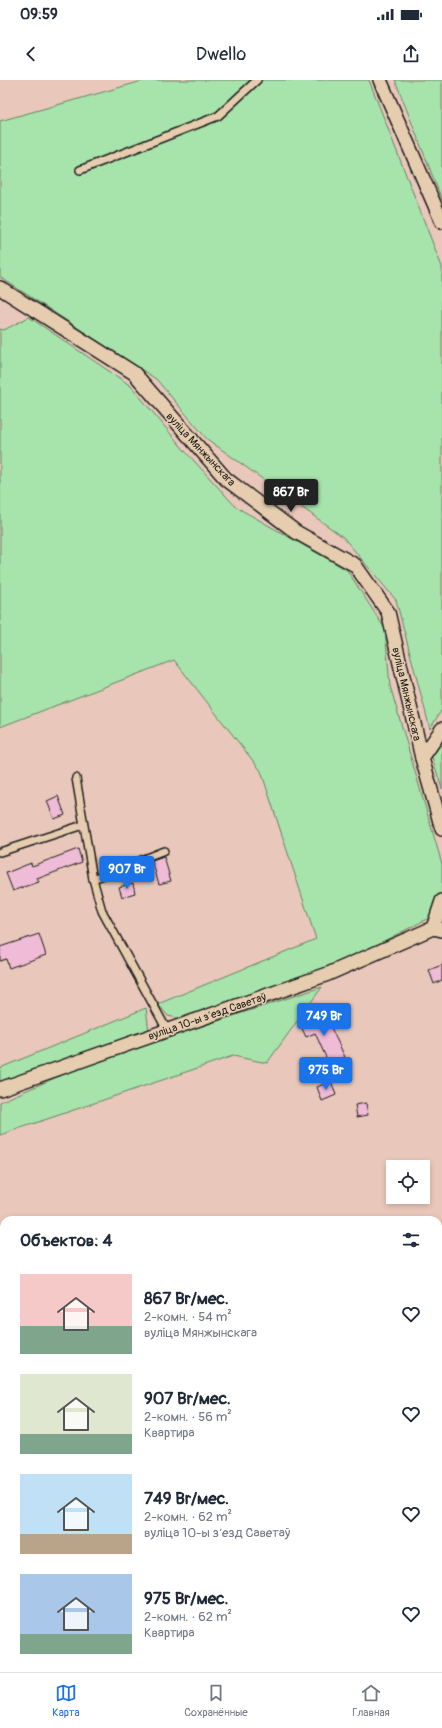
<!DOCTYPE html>
<html lang="ru">
<head>
<meta charset="utf-8">
<style>
  :root { --surface:#fff; --page:#f6f6f7; --text:#1f2937; --muted:#747a83; --line:#e0e1e3; --accent:#1a73e8 }
  body { margin:0; font-family:Pangolin,sans-serif; background:var(--page); color:var(--text); height:100vh; display:flex; flex-direction:column; font-size:15px; white-space:nowrap }
  * { box-sizing:border-box; margin:0 }
  p { font-size:13px; color:var(--muted) }
  .icon { flex:none; width:22px; height:22px; fill:none; stroke:currentColor; stroke-width:2; stroke-linecap:round; stroke-linejoin:round }
  .map { position:relative; flex:1; overflow:hidden }
  .sheet { position:absolute; left:0px; top:1136px; width:442px; height:456px; display:flex; flex-direction:column; background:var(--surface); border-radius:12px 12px 0 0; box-shadow:0 2px 6px #0003 }
  .sheet>* { flex:none }
  .controls { position:absolute; left:386px; top:1080px; display:grid; gap:8px }
  .controls a { display:grid; place-items:center; width:44px; height:44px; border-radius:0px; background:var(--surface); box-shadow:0 2px 6px #0003; font-size:20px }
  .price { position:absolute; translate:-50% -34px; padding:0 9px; border-radius:4px; background:var(--accent); color:#fff; font-size:13px; line-height:26px; filter:drop-shadow(0 1px 2px #0008) }
  .price::after { content:''; position:absolute; left:50%; top:24px; width:12px; height:9px; margin-left:-6px; background:inherit; clip-path:polygon(0 0,100% 0,50% 100%) }
  .price.current { background:#222; color:#fff }
  ul { padding:0; list-style:none }
  li { display:flex; align-items:center; gap:12px; height:100px; padding:0 20px }
  li span { display:grid; place-items:center; flex:none; width:112px; height:80px; border-radius:0px; color:#555 }
  li>.icon { margin-inline-start:auto }
  span .icon { width:48px; height:48px; fill:#fffc; stroke-width:1 }
  li b { font-size:17px }
  h2 { display:flex; justify-content:space-between; align-items:center; height:48px; padding:0 20px; font-size:17px }
  .status { display:flex; justify-content:space-between; align-items:center; height:28px; padding:0 20px; background:var(--surface); direction:ltr }
  .status svg { height:11px; fill:currentColor }
  header { display:flex; justify-content:space-between; align-items:center; height:52px; padding:0 20px; background:var(--surface); font-size:18px; font-weight:600 }
  .tabs { display:flex; justify-content:space-around; align-items:center; height:56px; border-top:1px solid var(--line); background:var(--surface); font-size:11px; color:var(--muted) }
  .tabs a { display:grid; justify-items:center; gap:2px }
  .tabs .current { color:var(--accent) }
  .map>svg:first-child { display:block }
  .green { fill:#a7e4ac; stroke:#628064 }
  .building { fill:#efbbd6; stroke:#1c1c1c }
  .lines { fill:none; stroke-linecap:round; stroke-linejoin:round }
  .lane-casing { stroke:#1c1c1c; stroke-width:10 }
  .street-casing { stroke:#1c1c1c; stroke-width:16 }
  .lane { stroke:#e7cdaf; stroke-width:7 }
  .street { stroke:#e7cdaf; stroke-width:13 }
  .rail { stroke:#1c1c1c; stroke-width:3 }
  .labels { text-anchor:middle; stroke-width:3; stroke-linejoin:round; paint-order:stroke }
  .street-label { font-size:11px; fill:#1c1c1c; stroke:#e7cdaf }
</style>
</head>
<body>
<div class="status"><b>09:59</b><svg viewBox="0 0 49 12"><path d="M0 12V9h3v3zM5 12V6h3v6zM10 12V3h3v9zM15 12V0h3v12zM26 1h20v11H26zM47 4h2v5h-2z"/></svg></div>
<header><svg class="icon" aria-label="back" viewBox="0 0 24 24"><path d="M15 5l-7 7 7 7"/></svg>Dwello<svg class="icon" aria-label="share" viewBox="0 0 24 24"><path d="M12 15V3M7 8l5-5 5 5M5 13v7h14v-7"/></svg></header>
<div class="map">
<svg width="442" height="1592" viewBox="0 0 442 1592">
  <rect width="100%" height="100%" fill="#e9c8bb"/>
  <filter id="ink" filterUnits="userSpaceOnUse"><feTurbulence type="fractalNoise" baseFrequency=".025" numOctaves="2"/><feDisplacementMap in="SourceGraphic" scale="8" xChannelSelector="R" yChannelSelector="G"/><feConvolveMatrix kernelMatrix="1 2 1 2 8 2 1 2 1" color-interpolation-filters="sRGB"/></filter>
  <g filter="url(#ink)">
    <g class="green">
      <polygon points="146,0 369,0 442,187 442,629 430,649 396,520 343,457 207,359 156,299 0,197 0,41"/>
      <polygon points="395,0 442,0 442,120"/>
      <polygon points="29,237 131,306 185,371 236,427 347,490 385,549 390,606 442,784 442,813 431,837 329,889 182,939 168,936 158,924 316,859 261,691 174,580 0,647 0,249 4,250"/>
      <polygon points="442,663 442,709 432,677"/>
      <polygon points="322,907 267,983 233,976 0,1055 0,1022 89,983"/>
      <polygon points="146,928 149,952 0,1003 0,988"/>
    </g>
    <g class="building">
      <polygon points="58,716 65,735 54,739 47,721"/>
      <polygon points="78,769 82,782 37,799 39,802 13,811 6,793 31,783 32,786"/>
      <polygon points="164,777 171,801 159,804 152,781"/>
      <polygon points="133,803 135,813 122,817 119,807"/>
      <polygon points="39,854 46,875 9,888 6,879 0,881 0,867"/>
      <polygon points="442,885 442,900 434,904 429,890"/>
      <polygon points="324,933 345,977 329,984 315,953 306,957 300,944"/>
      <polygon points="331,1001 336,1015 322,1021 317,1007"/>
      <polygon points="366,1023 368,1035 357,1037 355,1025"/>
    </g>
    <g class="lines">
      <defs>
        <g id="lane">
          <polyline points="80,90 218,36 257,0"/>
          <polyline points="76,698 93,799 102,831 167,950"/>
          <polyline points="0,772 83,745"/>
          <polyline points="93,799 164,771"/>
          <polyline points="0,1365 4,1363"/>
          <polyline points="0,1530 4,1532"/>
          <polyline points="438,1545 442,1543"/>
          <polyline points="0,1573 4,1571"/>
          <polyline points="23,1588 24,1592"/>
          <polyline points="351,1588 352,1592"/>
          <polyline points="301,1592 313,1588"/>
        </g>
        <g id="street">
          <polyline points="380,0 442,142"/>
          <polyline points="0,208 134,293 226,399 296,452 355,485 388,532 422,678 442,749"/>
          <polyline points="422,678 442,649"/>
          <polyline points="433,848 442,821"/>
          <polyline points="0,1009 328,894 433,848 442,850"/>
        </g>
      </defs>
      <use href="#lane" class="lane-casing"/>
      <use href="#street" class="street-casing"/>
      <use href="#lane" class="lane"/>
      <use href="#street" class="street"/>
      <g class="rail">
        <polyline points="438,1282 442,1278"/>
        <polyline points="0,1485 4,1484"/>
        <polyline points="0,1496 4,1494"/>
        <polyline points="0,1506 4,1505"/>
      </g>
    </g>
  </g>
  <g class="labels">
    <g class="street-label">
      <text transform="translate(201 369) rotate(47)" y="4">вуліца Мянжынскага</text>
      <text transform="translate(407 614) rotate(77)" y="4">вуліца Мянжынскага</text>
      <text transform="translate(207 936) rotate(-19)" y="4">вуліца 10-ы зʼезд Саветаў</text>
    </g>
  </g>
</svg>
<div class="controls">
<a><svg class="icon" aria-label="locate" viewBox="0 0 24 24"><circle cx="12" cy="12" r="6"/><path d="M12 2v4M12 18v4M2 12h4M18 12h4"/></svg></a>
</div>
<b class="price current" style="left:291px;top:433px">867 Br</b>
<b class="price" style="left:127px;top:810px">907 Br</b>
<b class="price" style="left:324px;top:957px">749 Br</b>
<b class="price" style="left:326px;top:1011px">975 Br</b>
<section class="sheet">
<h2>Объектов: 4<svg class="icon" aria-label="filters" viewBox="0 0 24 24"><path d="M4 7h16M4 17h16"/><circle cx="9" cy="7" r="2"/><circle cx="15" cy="17" r="2"/></svg></h2>
<ul>
<li><span style="background:linear-gradient(#f6c9c9 65%,#7fa58c 0)"><svg class="icon" aria-label="home" viewBox="0 0 24 24"><path d="M3 11l9-7 9 7M6 9v11h12V9"/></svg></span><div><b>867 Br/мес.</b><p>2-комн. · 54 m²</p><p>вуліца Мянжынскага</p></div><svg class="icon" aria-label="heart" viewBox="0 0 24 24"><path d="M12 20l-8-8c-3-5 5-10 8-4 3-6 11-1 8 4z"/></svg></li>
<li><span style="background:linear-gradient(#dfe7d0 75%,#7fa58c 0)"><svg class="icon" aria-label="home" viewBox="0 0 24 24"><path d="M3 11l9-7 9 7M6 9v11h12V9"/></svg></span><div><b>907 Br/мес.</b><p>2-комн. · 56 m²</p><p>Квартира</p></div><svg class="icon" aria-label="heart" viewBox="0 0 24 24"><path d="M12 20l-8-8c-3-5 5-10 8-4 3-6 11-1 8 4z"/></svg></li>
<li><span style="background:linear-gradient(#bfe0f5 75%,#b9a48a 0)"><svg class="icon" aria-label="home" viewBox="0 0 24 24"><path d="M3 11l9-7 9 7M6 9v11h12V9"/></svg></span><div><b>749 Br/мес.</b><p>2-комн. · 62 m²</p><p>вуліца 10-ы зʼезд Саветаў</p></div><svg class="icon" aria-label="heart" viewBox="0 0 24 24"><path d="M12 20l-8-8c-3-5 5-10 8-4 3-6 11-1 8 4z"/></svg></li>
<li><span style="background:linear-gradient(#a9c7e8 75%,#7fa58c 0)"><svg class="icon" aria-label="home" viewBox="0 0 24 24"><path d="M3 11l9-7 9 7M6 9v11h12V9"/></svg></span><div><b>975 Br/мес.</b><p>2-комн. · 62 m²</p><p>Квартира</p></div><svg class="icon" aria-label="heart" viewBox="0 0 24 24"><path d="M12 20l-8-8c-3-5 5-10 8-4 3-6 11-1 8 4z"/></svg></li>
</ul>
</section>
</div>
<nav class="tabs">
<a class="current"><svg class="icon" aria-label="map" viewBox="0 0 24 24"><path d="M3 6l6-2 6 2 6-2v14l-6 2-6-2-6 2zM9 4v14M15 6v14"/></svg>Карта</a>
<a><svg class="icon" aria-label="saved" viewBox="0 0 24 24"><path d="M7 4h10v16l-5-4-5 4z"/></svg>Сохранённые</a>
<a><svg class="icon" aria-label="home" viewBox="0 0 24 24"><path d="M3 11l9-7 9 7M6 9v11h12V9"/></svg>Главная</a>
</nav>
</body>
</html>
